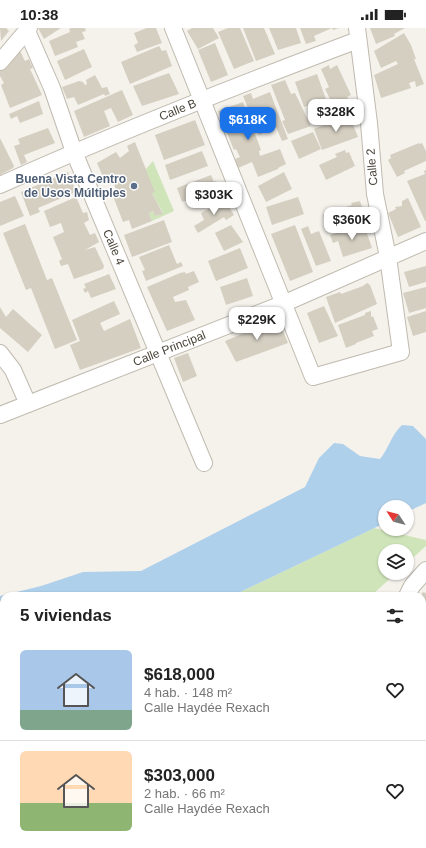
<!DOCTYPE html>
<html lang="es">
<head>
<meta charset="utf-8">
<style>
  :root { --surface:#fff; --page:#f6f6f6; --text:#222; --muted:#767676; --line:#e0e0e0; --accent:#1a73e8 }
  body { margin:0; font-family:Helvetica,sans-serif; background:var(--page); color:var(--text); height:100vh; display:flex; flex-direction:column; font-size:15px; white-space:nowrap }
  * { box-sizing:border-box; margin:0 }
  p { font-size:13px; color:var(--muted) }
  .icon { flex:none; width:22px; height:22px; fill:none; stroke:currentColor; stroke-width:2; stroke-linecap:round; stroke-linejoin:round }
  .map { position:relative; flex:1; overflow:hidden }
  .side { position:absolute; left:0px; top:564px; width:426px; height:256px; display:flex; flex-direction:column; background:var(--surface); border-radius:12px 12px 0 0; box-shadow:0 1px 3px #0004 }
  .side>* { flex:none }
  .needle { width:26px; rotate:306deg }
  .tools { position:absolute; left:378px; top:472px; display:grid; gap:8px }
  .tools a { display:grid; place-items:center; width:36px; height:36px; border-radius:50%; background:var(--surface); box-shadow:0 1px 3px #0004; font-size:20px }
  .price { position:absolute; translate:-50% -34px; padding:0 9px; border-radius:8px; background:#fff; color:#222; font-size:13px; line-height:26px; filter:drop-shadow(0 1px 2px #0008) }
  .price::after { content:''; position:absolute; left:50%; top:24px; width:12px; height:9px; margin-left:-6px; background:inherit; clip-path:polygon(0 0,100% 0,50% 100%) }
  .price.selected { background:var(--accent); color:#fff }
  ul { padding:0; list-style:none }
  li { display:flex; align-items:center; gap:12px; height:100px; padding:0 20px }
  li+li { border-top:1px solid var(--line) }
  li span { display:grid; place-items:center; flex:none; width:112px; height:80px; border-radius:6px; color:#555 }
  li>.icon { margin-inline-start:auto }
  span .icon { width:48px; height:48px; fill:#fffc; stroke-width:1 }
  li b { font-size:17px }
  h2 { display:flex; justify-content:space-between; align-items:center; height:48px; padding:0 20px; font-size:17px }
  .status { display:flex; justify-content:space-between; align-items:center; height:28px; padding:0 20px; background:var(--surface); direction:ltr }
  .status svg { height:11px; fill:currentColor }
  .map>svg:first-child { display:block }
  .green { fill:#cfe5b9 }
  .water { fill:#afd0eb }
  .building { fill:#d5cfc2 }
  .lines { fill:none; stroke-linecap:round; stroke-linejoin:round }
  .minor-casing { stroke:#c0baaf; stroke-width:18 }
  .minor { stroke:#fff; stroke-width:16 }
  .service-dot { fill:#5c6f8a; stroke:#fff; stroke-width:1.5 }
  .labels { text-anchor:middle; stroke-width:3; stroke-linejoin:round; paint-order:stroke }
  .street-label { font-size:12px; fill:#49443a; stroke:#fff }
  .service-label { font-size:12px; font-weight:bold; fill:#4e5e75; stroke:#fff; text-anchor:end }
</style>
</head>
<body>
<div class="status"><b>10:38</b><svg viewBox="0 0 49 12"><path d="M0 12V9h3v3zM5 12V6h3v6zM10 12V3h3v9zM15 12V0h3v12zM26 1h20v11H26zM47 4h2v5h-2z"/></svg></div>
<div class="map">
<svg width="426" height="820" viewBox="0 0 426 820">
  <rect width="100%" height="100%" fill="#f5f2ec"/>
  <g class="green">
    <polygon points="153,133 174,183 152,193 149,185 153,183 156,188 163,185 152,165 146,141"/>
    <polygon points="374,500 426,512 426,518 407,535 407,523 385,523 385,545 396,545 371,568 232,568"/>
    <polygon points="4,671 4,816 172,816 171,820 0,820 0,672"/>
  </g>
  <path class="water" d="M402,397L413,398L426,411V475L407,484V479H385V495L232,568H4V671L0,672V568L41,558L83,544L141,543L305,459L319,430L334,415L343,416L360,428L380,431C389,420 391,407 402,397Z"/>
  <g class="building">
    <polygon points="0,0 6,0 9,3 1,13"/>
    <polygon points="38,0 61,0 44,11"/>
    <polygon points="71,0 85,0 86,3 82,4 85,11 76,14 78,19 55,28 49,13 70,4 69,1"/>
    <polygon points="147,0 156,0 162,15 137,24 134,17 138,15 134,5"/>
    <polygon points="192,0 213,0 219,10 198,21 187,3"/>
    <polygon points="228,0 240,0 254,33 234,41 218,4"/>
    <polygon points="243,0 264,0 275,26 256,33"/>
    <polygon points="269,0 296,0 301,15 278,22"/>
    <polygon points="300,0 339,0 333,2 332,0 314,8 316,13 306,16"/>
    <polygon points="370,0 405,0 394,6 395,8 376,16"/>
    <polygon points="404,5 411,17 416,31 414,31 424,56 416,59 415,53 409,55 411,60 381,70 374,47 398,36 396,33 381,40 374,23"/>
    <polygon points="215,15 228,47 211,54 198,22"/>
    <polygon points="159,18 162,23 166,22 172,38 130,56 121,34"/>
    <polygon points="19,21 25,33 29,31 33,40 30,41 42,67 10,80 1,57 4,55 0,48 0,39"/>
    <polygon points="84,21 92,39 65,52 57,33"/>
    <polygon points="329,37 330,41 337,37 351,67 347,69 354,83 339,89 325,61 329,59 321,41"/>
    <polygon points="169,45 179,66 142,78 133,58"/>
    <polygon points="317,46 327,74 311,80 310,77 304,79 295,54"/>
    <polygon points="95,47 102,60 107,59 110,66 105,68 104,66 78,77 74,69 67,71 62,59 79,53 83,54 85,57 87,56 86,52"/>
    <polygon points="285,52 291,66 295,65 311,98 288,106 282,93 285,92 271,57"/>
    <polygon points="122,62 133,87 118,94 111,80 104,83 110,98 84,109 74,83"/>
    <polygon points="270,64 288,111 282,113 276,99 259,107 243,68 251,65 253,71"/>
    <polygon points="39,73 43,86 20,95 17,88 11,91 9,86"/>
    <polygon points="243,74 261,122 259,123 260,128 280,121 286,136 278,140 278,141 258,149 252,134 238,140 235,131 240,129 236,121 234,122 218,83"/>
    <polygon points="349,87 358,109 322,122 314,101"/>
    <polygon points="195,92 205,117 164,132 155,107"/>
    <polygon points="48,100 55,115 24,127 27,134 21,137 14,118 20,116 18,111"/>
    <polygon points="313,104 321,121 299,131 291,113"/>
    <polygon points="0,110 14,138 13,140 0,147"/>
    <polygon points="135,114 155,164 152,165 163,186 155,188 153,183 149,185 152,193 132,201 129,192 123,194 113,168 117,166 114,155 113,155 111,152 113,151 112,148 104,151 97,135 116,124 120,130 129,123 127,118"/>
    <polygon points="419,115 420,116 422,115 426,123 426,133 404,143 405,145 397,149 388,132 391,130 390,127"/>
    <polygon points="345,122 346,125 349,124 355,138 326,152 319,137 337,129 335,126"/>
    <polygon points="202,123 208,138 170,152 165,137"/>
    <polygon points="426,142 426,193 425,193 407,153 425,146 424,143"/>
    <polygon points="68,144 76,164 38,180 40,184 30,188 21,164"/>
    <polygon points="284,144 292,161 266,174 258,158"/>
    <polygon points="211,147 214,154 216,153 220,163 182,174 177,160"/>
    <polygon points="15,168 24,188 0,198 0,174"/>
    <polygon points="76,169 83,185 87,184 89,192 84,195 90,207 95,205 99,214 85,222 95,219 104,238 103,241 74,251 68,236 61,238 59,233 62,231 53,209 64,204 61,195 50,199 44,183"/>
    <polygon points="298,169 304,186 272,197 266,179"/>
    <polygon points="408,170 421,199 398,209 388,185 396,181 395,179 402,178 402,173"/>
    <polygon points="223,173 225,173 234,187 226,192 224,189 198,205 194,198 204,192 201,185"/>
    <polygon points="360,173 366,191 364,193 328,204 323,187 352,177 351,175"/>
    <polygon points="164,192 172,214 132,229 124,207"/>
    <polygon points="25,196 47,252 52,250 77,312 55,321 31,260 26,262 3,205"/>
    <polygon points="231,197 243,214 224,223 215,205"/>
    <polygon points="295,197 313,244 290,253 271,206"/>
    <polygon points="364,197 372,220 343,229 338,213 333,215 330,207"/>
    <polygon points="308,198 311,206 319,203 331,233 316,238 301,201"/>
    <polygon points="169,217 177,236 181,234 183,238 146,253 142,243 145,242 139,229"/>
    <polygon points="240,220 248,240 216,253 208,233"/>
    <polygon points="426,238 426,254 409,259 404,244"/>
    <polygon points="194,243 199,254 188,259 189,262 173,269 175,274 186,272 195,292 167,303 147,259 180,245 185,244 186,246"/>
    <polygon points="109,246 116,261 91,270 88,263 85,265 83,261 86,260 84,256"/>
    <polygon points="247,250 253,268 226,277 220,259"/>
    <polygon points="367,255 370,257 377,276 335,295 326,269 340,264 341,266 363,258"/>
    <polygon points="426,259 426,280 409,285 403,265"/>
    <polygon points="114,273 120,286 100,295 104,303 130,291 141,320 80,342 70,317 80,313 72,292"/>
    <polygon points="324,278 338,308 319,315 307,285"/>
    <polygon points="0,279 6,289 13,281 42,307 28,324 0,300"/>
    <polygon points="371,283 371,289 373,288 378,301 372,303 374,308 356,315 356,316 346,320 338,297 365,287 365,285"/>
    <polygon points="426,283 426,304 413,308 407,289"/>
    <polygon points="278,291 288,315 236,334 225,313"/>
    <polygon points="188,325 197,348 183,354 174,330"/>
    <polygon points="423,564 426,565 426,593 422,591 421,568"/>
    <polygon points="422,596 426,598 426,620 422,618"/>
    <polygon points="422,626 426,628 426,648 424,653 422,652"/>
    <polygon points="426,674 426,684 422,682"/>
    <polygon points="426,687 426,704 422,701 422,694"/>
    <polygon points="423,713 426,715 426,741 422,739"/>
    <polygon points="422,745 426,747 426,774 422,772"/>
    <polygon points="422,776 426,778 426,786 423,792 425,793 422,797"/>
    <polygon points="292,816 326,816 333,820 289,820"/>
    <polygon points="356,816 388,816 396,820 353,820"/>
  </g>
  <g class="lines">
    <defs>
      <g id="minor">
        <polyline points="173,0 313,349 401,324 388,229 375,166 369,95 357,0"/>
        <path id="s1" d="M27,3L52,60L74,124L204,435"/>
        <polyline points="0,34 29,0"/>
        <path id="s2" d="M0,157C118,104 238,57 358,12"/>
        <polyline points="0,325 13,342 28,376"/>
        <path id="s3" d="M0,387L285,275L426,213"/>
        <polyline points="407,568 412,558 426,542"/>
        <polyline points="420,816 426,819"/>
        <polyline points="280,820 282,816"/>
      </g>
    </defs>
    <use href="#minor" class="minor-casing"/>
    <use href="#minor" class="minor"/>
  </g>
  <circle class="service-dot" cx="134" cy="158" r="4"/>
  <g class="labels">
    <g class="street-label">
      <text dy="4" stroke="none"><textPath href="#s2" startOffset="193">Calle B</textPath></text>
      <text transform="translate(372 139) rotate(-95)" y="4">Calle 2</text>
      <text dy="4" stroke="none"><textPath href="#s1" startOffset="233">Calle 4</textPath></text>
      <text dy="4" stroke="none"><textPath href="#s3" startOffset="182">Calle Principal</textPath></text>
    </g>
    <g class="service-label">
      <text x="126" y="155">Buena Vista Centro<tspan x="126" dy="14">de Usos Múltiples</tspan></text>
    </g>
  </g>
</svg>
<div class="tools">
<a><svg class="needle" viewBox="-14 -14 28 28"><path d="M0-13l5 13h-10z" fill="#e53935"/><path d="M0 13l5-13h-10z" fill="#767676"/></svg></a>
<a><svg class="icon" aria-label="layers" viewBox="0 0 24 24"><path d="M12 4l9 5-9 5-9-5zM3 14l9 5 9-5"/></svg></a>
</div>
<b class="price" style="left:336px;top:105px">$328K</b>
<b class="price selected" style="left:248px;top:113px">$618K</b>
<b class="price" style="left:214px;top:188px">$303K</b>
<b class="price" style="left:352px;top:213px">$360K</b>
<b class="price" style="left:257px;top:313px">$229K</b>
<section class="side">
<h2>5 viviendas<svg class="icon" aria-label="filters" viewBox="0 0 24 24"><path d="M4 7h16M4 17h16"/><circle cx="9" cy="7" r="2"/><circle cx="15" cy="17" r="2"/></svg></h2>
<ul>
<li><span style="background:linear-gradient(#a9c7e8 75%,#7fa58c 0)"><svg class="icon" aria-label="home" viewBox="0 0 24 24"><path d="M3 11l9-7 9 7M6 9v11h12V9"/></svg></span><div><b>$618,000</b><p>4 hab. · 148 m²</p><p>Calle Haydée Rexach</p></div><svg class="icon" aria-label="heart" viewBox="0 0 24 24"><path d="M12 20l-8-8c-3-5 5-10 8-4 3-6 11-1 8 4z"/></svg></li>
<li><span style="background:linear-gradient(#ffd9b3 65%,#8fb573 0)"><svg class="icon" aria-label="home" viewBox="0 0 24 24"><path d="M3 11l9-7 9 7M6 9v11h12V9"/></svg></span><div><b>$303,000</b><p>2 hab. · 66 m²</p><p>Calle Haydée Rexach</p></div><svg class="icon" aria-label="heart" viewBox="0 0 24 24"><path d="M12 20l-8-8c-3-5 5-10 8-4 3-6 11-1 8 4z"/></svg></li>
</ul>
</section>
</div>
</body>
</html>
